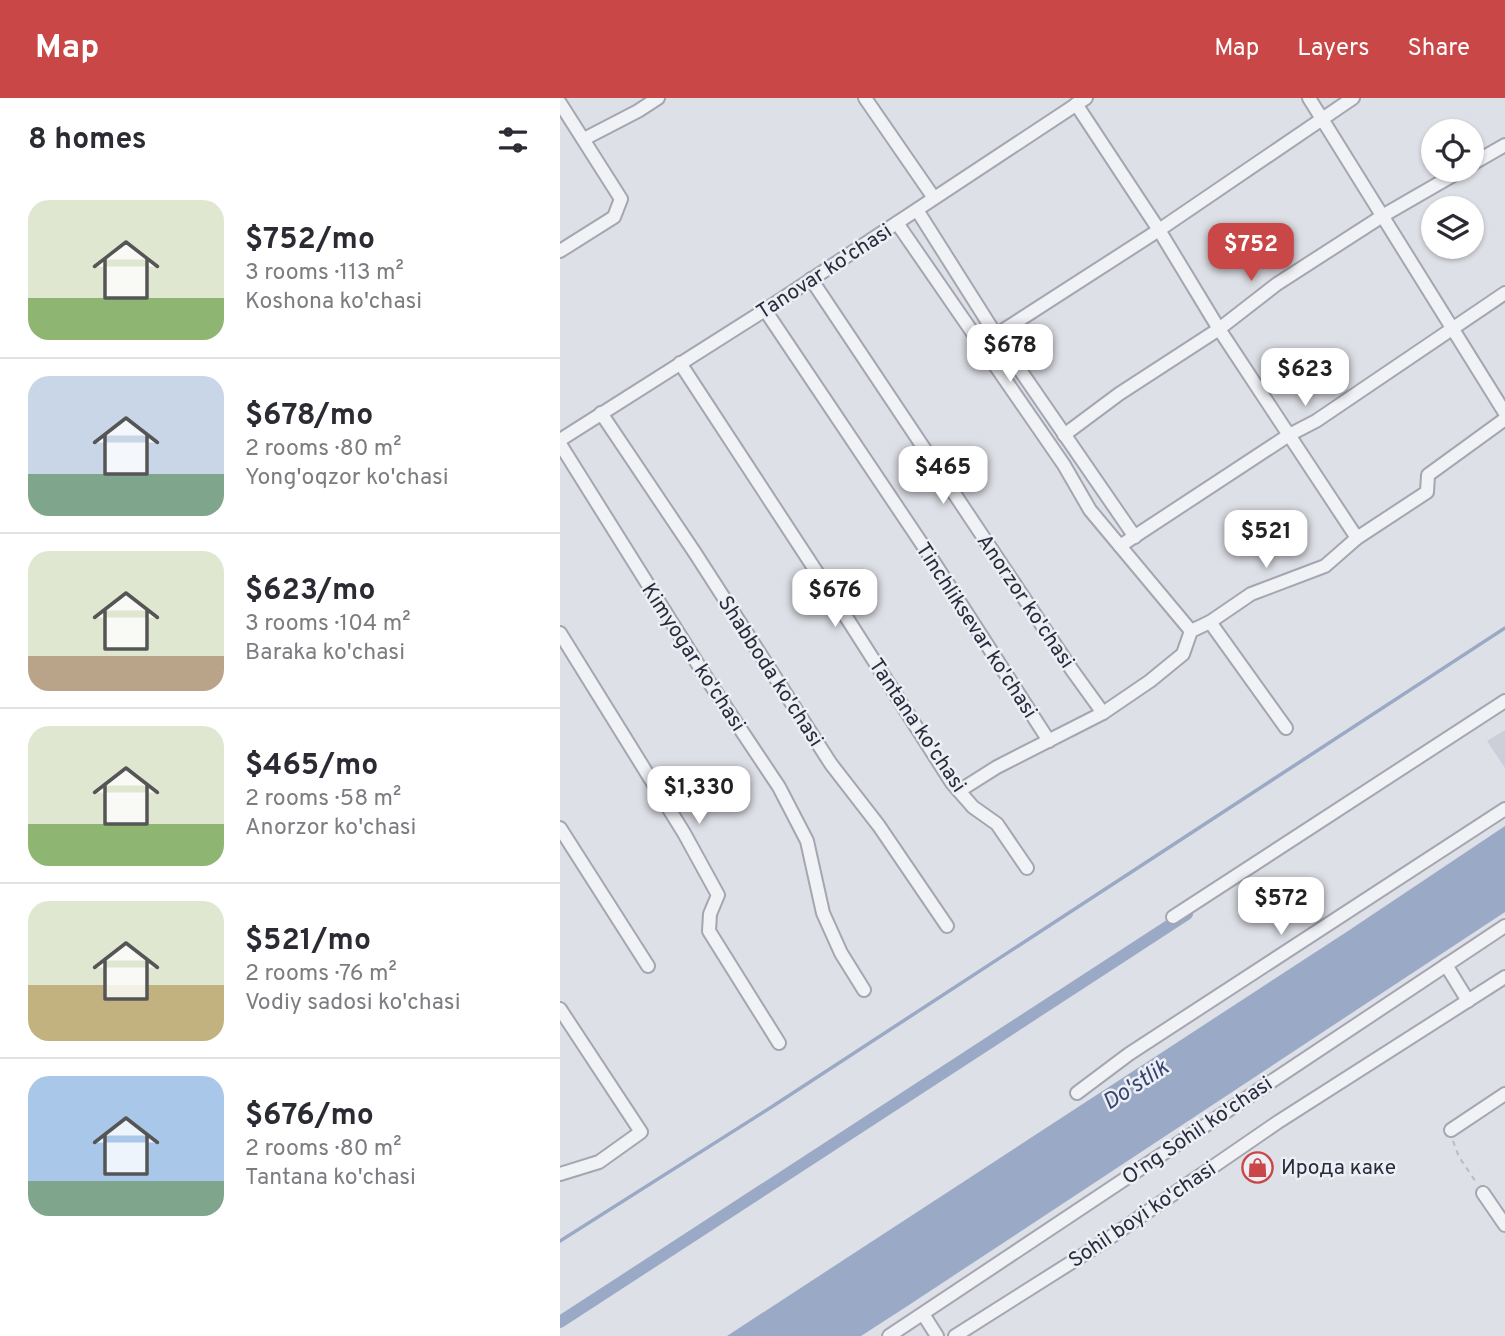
<!DOCTYPE html>
<html lang="en">
<head>
<meta charset="utf-8">
<style>
  :root { --surface:#fff; --page:#f2f2f3; --text:#2b2b33; --muted:#7c7c81; --line:#e1e1e2; --accent:#c94746 }
  body { margin:0; font-family:Overpass,sans-serif; background:var(--page); color:var(--text); height:100vh; display:flex; flex-direction:column; font-size:26px; white-space:nowrap }
  * { box-sizing:border-box; margin:0 }
  p { font-size:23px; color:var(--muted) }
  .icon { flex:none; width:38px; height:38px; fill:none; stroke:currentColor; stroke-width:2; stroke-linecap:round; stroke-linejoin:round }
  .map { position:relative; flex:1; overflow:hidden }
  .side { display:flex; flex-direction:column; background:var(--surface); width:560px }
  .side>* { flex:none }
  .buttons { position:absolute; left:861px; top:21px; display:grid; gap:14px }
  .buttons a { display:grid; place-items:center; width:63px; height:63px; border-radius:50%; background:var(--surface); box-shadow:0 2px 5px #0004; font-size:35px }
  .price { position:absolute; translate:-50% -60px; padding:0 16px; border-radius:14px; background:#fff; color:#222; font-size:23px; line-height:46px; filter:drop-shadow(0 2px 4px #0008) }
  .price::after { content:''; position:absolute; left:50%; top:42px; width:21px; height:16px; margin-left:-10px; background:inherit; clip-path:polygon(0 0,100% 0,50% 100%) }
  .price.current { background:var(--accent); color:#fff }
  ul { padding:0; list-style:none }
  li { display:flex; align-items:center; gap:21px; height:175px; padding:0 28px }
  li+li { border-top:2px solid var(--line) }
  li span { display:grid; place-items:center; flex:none; width:196px; height:140px; border-radius:21px; color:#555 }
  li>.icon { margin-inline-start:auto }
  span .icon { width:84px; height:84px; fill:#fffc; stroke-width:1 }
  li b { font-size:30px }
  h2 { display:flex; justify-content:space-between; align-items:center; height:84px; padding:0 28px; font-size:30px }
  header { display:flex; align-items:center; gap:42px; box-sizing:border-box; height:98px; padding:0 35px; background:var(--accent); color:#fff }
  header strong { font-size:33px }
  nav { display:flex; gap:38px; margin-inline-start:auto; font-size:24px }
  main { display:flex; flex:1; min-height:0 }
  .map>svg:first-child { display:block }
  .built { fill:#cccfd9 }
  .water { fill:#9aa9c6 }
  .lines { fill:none; stroke-linecap:round; stroke-linejoin:round }
  .stream { stroke:#9aa9c6; stroke-width:3.5 }
  .canal { stroke:#9aa9c6; stroke-width:12 }
  .minor-casing { stroke:#a4a6b1; stroke-width:16 }
  .path { stroke:#b9bbc2; stroke-width:2; stroke-dasharray:5 5; stroke-linecap:butt }
  .minor { stroke:#f1f2f6; stroke-width:12 }
  .labels { text-anchor:middle; stroke-width:5; stroke-linejoin:round; paint-order:stroke }
  .street-label { font-size:21px; fill:#282c3d; stroke:#edeff5 }
  .poi-label { font-size:21px; fill:#282c3d; stroke:#edeff5; text-anchor:start }
  .water-label { font-size:23px; font-style:italic; fill:#344570; stroke:#edeff5 }
</style>
</head>
<body>
<header>
<strong>Map</strong>
<nav><a>Map</a><a>Layers</a><a>Share</a></nav>
</header>
<main>
<section class="side">
<h2>8 homes<svg class="icon" aria-label="filters" viewBox="0 0 24 24"><path d="M4 7h16M4 17h16"/><circle cx="9" cy="7" r="2"/><circle cx="15" cy="17" r="2"/></svg></h2>
<ul>
<li><span style="background:linear-gradient(#dfe7d0 70%,#8fb573 0)"><svg class="icon" aria-label="home" viewBox="0 0 24 24"><path d="M3 11l9-7 9 7M6 9v11h12V9"/></svg></span><div><b>$752/mo</b><p>3 rooms · 113 m²</p><p>Koshona ko'chasi</p></div></li>
<li><span style="background:linear-gradient(#c9d6e8 70%,#7fa58c 0)"><svg class="icon" aria-label="home" viewBox="0 0 24 24"><path d="M3 11l9-7 9 7M6 9v11h12V9"/></svg></span><div><b>$678/mo</b><p>2 rooms · 80 m²</p><p>Yong'oqzor ko'chasi</p></div></li>
<li><span style="background:linear-gradient(#dfe7d0 75%,#b9a48a 0)"><svg class="icon" aria-label="home" viewBox="0 0 24 24"><path d="M3 11l9-7 9 7M6 9v11h12V9"/></svg></span><div><b>$623/mo</b><p>3 rooms · 104 m²</p><p>Baraka ko'chasi</p></div></li>
<li><span style="background:linear-gradient(#dfe7d0 70%,#8fb573 0)"><svg class="icon" aria-label="home" viewBox="0 0 24 24"><path d="M3 11l9-7 9 7M6 9v11h12V9"/></svg></span><div><b>$465/mo</b><p>2 rooms · 58 m²</p><p>Anorzor ko'chasi</p></div></li>
<li><span style="background:linear-gradient(#dfe7d0 60%,#c2b280 0)"><svg class="icon" aria-label="home" viewBox="0 0 24 24"><path d="M3 11l9-7 9 7M6 9v11h12V9"/></svg></span><div><b>$521/mo</b><p>2 rooms · 76 m²</p><p>Vodiy sadosi ko'chasi</p></div></li>
<li><span style="background:linear-gradient(#a9c7e8 75%,#7fa58c 0)"><svg class="icon" aria-label="home" viewBox="0 0 24 24"><path d="M3 11l9-7 9 7M6 9v11h12V9"/></svg></span><div><b>$676/mo</b><p>2 rooms · 80 m²</p><p>Tantana ko'chasi</p></div></li>
</ul>
</section>
<div class="map">
<svg width="945" height="1238" viewBox="0 0 945 1238">
  <rect width="100%" height="100%" fill="#dee0e7"/>
  <polygon class="built" points="945,632 945,670 927,643"/>
  <polygon class="water" points="945,728 945,814 349,1207 301,1238 167,1238 788,833"/>
  <g class="lines">
    <polyline class="stream" points="0,1143 213,1008 945,530"/>
    <polyline class="canal" points="0,1224 627,816"/>
    <defs>
      <g id="minor">
        <polyline points="305,0 374,100"/>
        <polyline points="749,0 945,315"/>
        <polyline points="0,5 61,101 54,119 0,153"/>
        <polyline points="516,6 599,132 659,231 797,440"/>
        <polyline points="24,41 78,13 98,0"/>
        <polyline points="912,66 945,47"/>
        <polyline points="357,112 436,237 575,439"/>
        <polyline points="337,125 504,367 530,412 631,533"/>
        <polyline points="251,181 512,572 543,615"/>
        <polyline points="205,212 366,452 489,643"/>
        <polyline points="436,237 599,132 793,0"/>
        <polyline points="120,265 290,525 392,685 413,709 437,726 467,770"/>
        <polyline points="41,315 135,455 271,666 319,728 387,828"/>
        <polyline points="504,337 559,296 659,231 717,186 824,117 902,72"/>
        <polyline points="0,342 205,212 526,0"/>
        <polyline points="0,346 149,584 219,689 247,743 263,815 281,855 304,892"/>
        <polyline points="560,448 729,337 756,323 945,195"/>
        <polyline points="650,524 726,630"/>
        <polyline points="0,535 124,735 158,797 150,816 149,833 219,945"/>
        <polyline points="399,693 437,669 543,615 590,583 623,556 631,533 650,524 691,496 765,468 797,440 867,394 868,377 945,321"/>
        <polyline points="0,730 88,868"/>
        <polyline points="613,819 945,603"/>
        <polyline points="886,867 908,903"/>
        <polyline points="0,911 81,1034 39,1064 0,1076"/>
        <polyline points="517,995 569,956 945,711"/>
        <polyline points="891,1032 945,996"/>
        <polyline points="923,1095 945,1127"/>
        <polyline points="363,1216 377,1238"/>
        <polyline points="329,1238 945,828"/>
        <polyline points="395,1238 542,1145 718,1024 945,879"/>
      </g>
    </defs>
    <use href="#minor" class="minor-casing"/>
    <polyline class="path" points="893,1043 899,1059 916,1084"/>
    <use href="#minor" class="minor"/>
  </g>
  <defs>
    <symbol id="shop-ring" viewBox="-11 -11 22 22"><circle r="9.5" fill="#edeff5" stroke="#c94746" stroke-width="1.5"/><path d="M-5-2.5h2.3a2.7 3.5 0 0 1 5.4 0H5L5.5 6h-11ZM-1.5-2.5h3a1.5 2.3 0 0 0-3 0Z" fill="#c94746"/></symbol>
  </defs>
  <g fill-rule="evenodd">
    <use href="#shop-ring" x="680" y="1052" width="35" height="35"/>
  </g>
  <g class="labels">
    <g class="street-label">
      <text transform="translate(264 173) rotate(-33)" y="7">Tanovar ko'chasi</text>
      <text transform="translate(466 503) rotate(56)" y="7">Anorzor ko'chasi</text>
      <text transform="translate(417 532) rotate(57)" y="7">Tinchliksevar ko'chasi</text>
      <text transform="translate(134 559) rotate(57)" y="7">Kimyogar ko'chasi</text>
      <text transform="translate(211 573) rotate(57)" y="7">Shabboda ko'chasi</text>
      <text transform="translate(358 627) rotate(56)" y="7">Tantana ko'chasi</text>
      <text transform="translate(637 1032) rotate(-34)" y="7">O'ng Sohil ko'chasi</text>
      <text transform="translate(582 1116) rotate(-34)" y="7">Sohil boyi ko'chasi</text>
    </g>
    <g class="poi-label">
      <text x="721" y="1076">Ирода каке</text>
    </g>
    <g class="water-label">
      <text transform="translate(575 986) rotate(-33)" y="8">Do'stlik</text>
    </g>
  </g>
</svg>
<div class="buttons">
<a><svg class="icon" aria-label="locate" viewBox="0 0 24 24"><circle cx="12" cy="12" r="6"/><path d="M12 2v4M12 18v4M2 12h4M18 12h4"/></svg></a>
<a><svg class="icon" aria-label="layers" viewBox="0 0 24 24"><path d="M12 4l9 5-9 5-9-5zM3 14l9 5 9-5"/></svg></a>
</div>
<b class="price current" style="left:691px;top:185px">$752</b>
<b class="price" style="left:450px;top:286px">$678</b>
<b class="price" style="left:745px;top:310px">$623</b>
<b class="price" style="left:383px;top:408px">$465</b>
<b class="price" style="left:706px;top:472px">$521</b>
<b class="price" style="left:275px;top:531px">$676</b>
<b class="price" style="left:139px;top:728px">$1,330</b>
<b class="price" style="left:721px;top:839px">$572</b>
</div>
</main>
</body>
</html>
